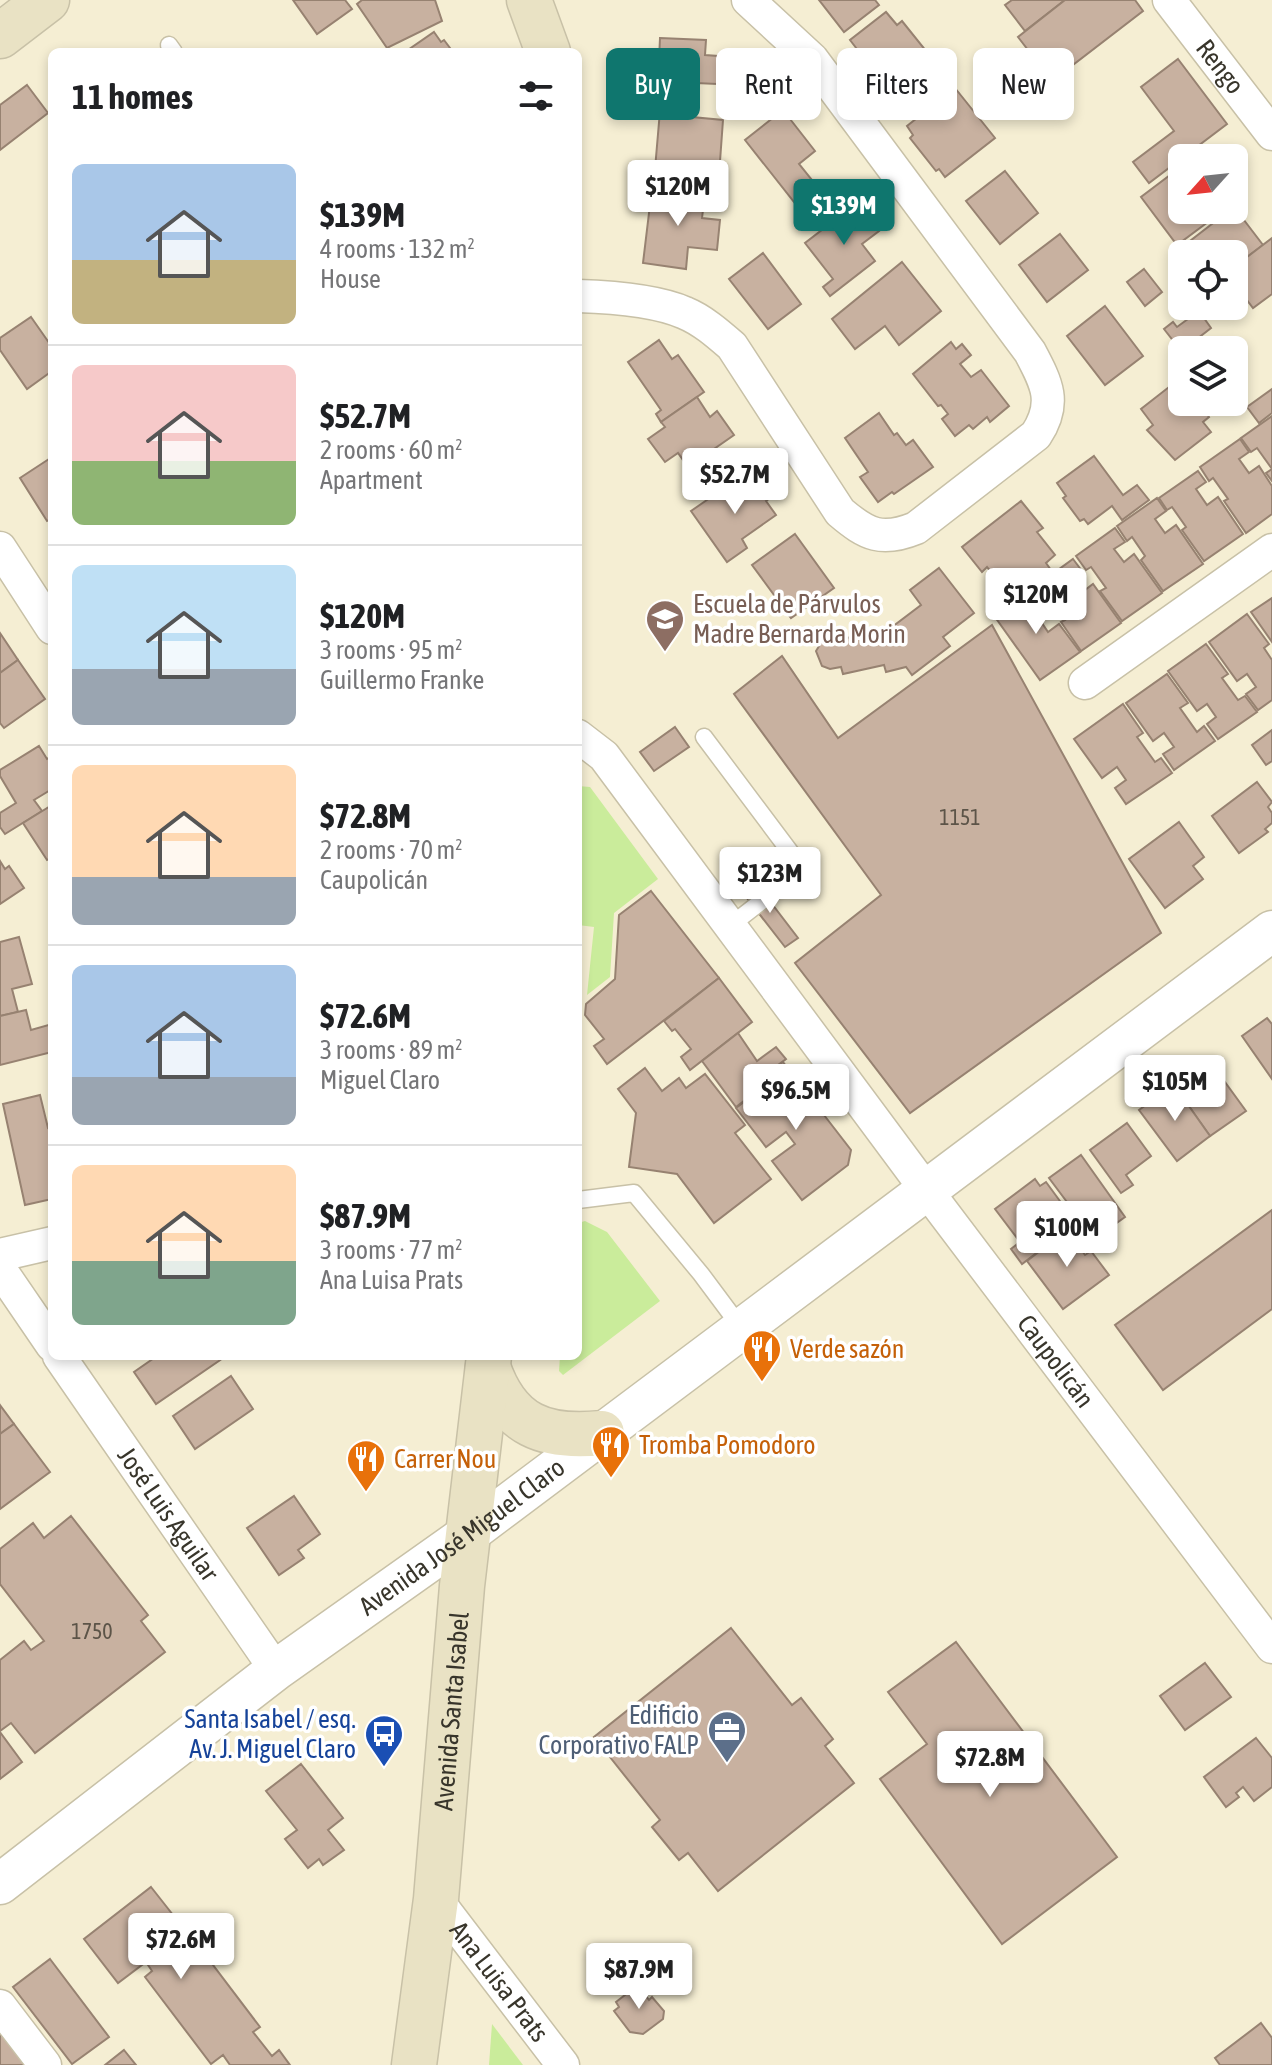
<!DOCTYPE html>
<html lang="en">
<head>
<meta charset="utf-8">
<style>
  :root { --surface:#fff; --page:#f6f6f6; --text:#202124; --muted:#757577; --line:#e0e0e0; --accent:#0f766e }
  body { margin:0; font-family:"Asap Condensed",sans-serif; background:var(--page); color:var(--text); height:100vh; display:flex; flex-direction:column; font-size:30px; white-space:nowrap }
  * { box-sizing:border-box; margin:0 }
  p { font-size:26px; color:var(--muted) }
  .icon { flex:none; width:44px; height:44px; fill:none; stroke:currentColor; stroke-width:2; stroke-linecap:round; stroke-linejoin:round }
  .map { position:relative; flex:1; overflow:hidden }
  .drawer { position:absolute; left:48px; top:48px; width:534px; height:1312px; display:flex; flex-direction:column; background:var(--surface); border-radius:12px; box-shadow:0 4px 12px #0003 }
  .drawer>* { flex:none }
  .top-card { position:absolute; left:606px; top:48px; width:546px; height:72px; display:flex; gap:16px }
  .needle { width:52px; rotate:243deg }
  .controls { position:absolute; left:1168px; top:144px; display:grid; gap:16px }
  .controls a { display:grid; place-items:center; width:80px; height:80px; border-radius:12px; background:var(--surface); box-shadow:0 4px 12px #0003; font-size:40px }
  .price { position:absolute; translate:-50% -68px; padding:0 18px; border-radius:8px; background:#fff; color:#222; font-size:26px; line-height:52px; filter:drop-shadow(0 2px 4px #0008) }
  .price::after { content:''; position:absolute; left:50%; top:48px; width:24px; height:18px; margin-left:-12px; background:inherit; clip-path:polygon(0 0,100% 0,50% 100%) }
  .price.active { background:var(--accent); color:#fff }
  ul { padding:0; list-style:none }
  li { display:flex; align-items:center; gap:24px; height:200px; padding:0 24px }
  li+li { border-top:2px solid var(--line) }
  li span { display:grid; place-items:center; flex:none; width:224px; height:160px; border-radius:12px; color:#555 }
  li>.icon { margin-inline-start:auto }
  span .icon { width:96px; height:96px; fill:#fffc; stroke-width:1 }
  li b { font-size:34px }
  h2 { display:flex; justify-content:space-between; align-items:center; height:96px; padding:0 24px; font-size:34px }
  .chip { padding:0 28px; border-radius:12px; background:var(--surface); box-shadow:0 4px 12px #0003; font-size:28px; line-height:72px }
  .chip.active { background:var(--accent); color:#fff }
  .map>svg:first-child { display:block }
  .green { fill:#caec9b }
  .building { fill:#c8b1a0; stroke:#978271; stroke-width:2 }
  .lines { fill:none; stroke-linecap:round; stroke-linejoin:round }
  .service-casing { stroke:#c8c1a7; stroke-width:19 }
  .minor-casing { stroke:#c8c1a7; stroke-width:35 }
  .tertiary-casing { stroke:#c8c1a7; stroke-width:43 }
  .secondary-casing { stroke:#c8c1a7; stroke-width:47 }
  .service { stroke:#fff; stroke-width:16 }
  .minor { stroke:#fff; stroke-width:32 }
  .tertiary { stroke:#fff; stroke-width:40 }
  .secondary { stroke:#e9e2c4; stroke-width:44 }
  .labels { text-anchor:middle; stroke-width:7; stroke-linejoin:round; paint-order:stroke }
  .number-label { font-size:22px; fill:#5c5448 }
  .street-label { font-size:26px; fill:#38352b; stroke:#fff }
  .education-label { font-size:26px; fill:#785e54; stroke:#fff; text-anchor:start }
  .food-label { font-size:26px; fill:#c56008; stroke:#fff; text-anchor:start }
  .service-label { font-size:26px; fill:#4e5e75; stroke:#fff; text-anchor:end }
  .transit-label { font-size:26px; fill:#164399; stroke:#fff; text-anchor:end }
</style>
</head>
<body>
<div class="map">
<svg width="1272" height="2065" viewBox="0 0 1272 2065">
  <rect width="100%" height="100%" fill="#f5eed3"/>
  <g class="green">
    <polygon points="578,786 590,787 658,879 614,913 610,977 587,995 594,927 578,925"/>
    <polygon points="585,1221 607,1232 660,1301 563,1375 559,1371 560,1356 578,1356 578,1223"/>
    <polygon points="492,2024 523,2065 489,2065"/>
  </g>
  <g class="building">
    <polygon points="293,0 345,0 352,9 317,34"/>
    <polygon points="362,0 435,0 442,21 387,48 357,4"/>
    <polygon points="819,0 875,0 879,5 844,32"/>
    <polygon points="1012,0 1065,0 1025,31 1005,5"/>
    <polygon points="1065,0 1135,0 1143,11 1052,81 1018,37"/>
    <polygon points="886,12 897,25 902,21 939,67 892,104 854,57 860,53 850,40"/>
    <polygon points="434,32 441,42 444,40 453,52 405,52"/>
    <polygon points="660,38 706,40 705,55 718,56 717,84 696,83 695,98 663,97 663,75 667,75 668,61 659,61"/>
    <polygon points="1178,59 1227,124 1149,183 1133,162 1174,131 1141,87"/>
    <polygon points="27,85 48,113 0,150 0,105"/>
    <polygon points="955,88 995,138 945,177 939,169 936,171 910,138 913,135 907,126"/>
    <polygon points="661,99 693,103 692,117 723,120 719,175 655,169"/>
    <polygon points="783,110 815,151 799,164 820,190 798,207 745,140"/>
    <polygon points="1182,166 1182,210 1224,210 1177,245 1141,197"/>
    <polygon points="1005,171 1038,213 1000,244 966,201"/>
    <polygon points="652,188 705,194 702,218 720,220 717,250 688,247 686,269 643,263"/>
    <polygon points="857,203 879,231 862,244 875,261 830,296 823,287 833,279 805,243"/>
    <polygon points="1234,207 1263,245 1234,267 1234,254 1200,254 1190,241 1230,210 1234,210"/>
    <polygon points="1060,234 1088,270 1047,302 1019,265"/>
    <polygon points="1272,238 1272,294 1253,308 1234,283 1234,267"/>
    <polygon points="763,253 801,304 768,329 729,279"/>
    <polygon points="902,262 941,311 899,345 885,326 855,349 832,319"/>
    <polygon points="1144,269 1162,292 1145,306 1127,282"/>
    <polygon points="1105,306 1143,356 1105,385 1067,336"/>
    <polygon points="1199,311 1211,328 1197,339 1203,347 1198,350 1182,350 1182,352 1164,329 1173,322 1177,327"/>
    <polygon points="31,317 52,347 52,371 27,389 0,350 0,338"/>
    <polygon points="659,340 672,359 678,355 704,392 661,422 656,414 661,410 628,362"/>
    <polygon points="951,342 956,349 962,344 971,355 960,364 971,377 981,370 1009,406 990,422 987,417 973,429 969,425 955,436 942,419 948,414 941,405 938,406 913,374"/>
    <polygon points="1169,387 1179,398 1182,395 1182,402 1197,402 1209,417 1203,422 1211,432 1175,460 1147,430 1153,425 1141,409"/>
    <polygon points="1272,389 1272,413 1259,423 1247,407"/>
    <polygon points="697,397 710,417 717,411 734,435 688,467 678,453 665,462 648,439 665,427 661,422"/>
    <polygon points="879,413 894,435 897,433 906,445 913,440 933,467 894,494 892,492 878,502 860,477 868,472 845,438"/>
    <polygon points="1272,416 1272,481 1266,473 1272,469 1257,448 1251,452 1241,438"/>
    <polygon points="1240,439 1249,452 1239,459 1249,473 1259,466 1272,486 1272,514 1246,533 1224,501 1228,499 1213,478 1209,481 1200,467"/>
    <polygon points="1094,456 1123,495 1137,485 1149,500 1122,520 1112,506 1088,524 1084,519 1080,521 1063,498 1066,496 1057,483"/>
    <polygon points="52,457 52,518 47,521 20,478"/>
    <polygon points="1198,471 1206,482 1196,489 1207,505 1218,497 1243,534 1204,561 1182,530 1186,527 1172,507 1167,510 1159,498"/>
    <polygon points="754,475 770,498 766,501 776,515 742,539 747,548 727,562 691,511 717,493 721,498"/>
    <polygon points="1157,498 1166,511 1155,519 1165,533 1176,525 1203,564 1163,591 1141,560 1145,556 1132,537 1127,541 1117,526"/>
    <polygon points="1021,501 1043,528 1037,532 1055,555 1046,563 1051,570 1025,590 1018,582 1006,591 987,567 982,572 962,547"/>
    <polygon points="1115,528 1125,542 1114,549 1124,562 1134,554 1162,593 1122,621 1100,591 1106,588 1091,567 1086,570 1076,556"/>
    <polygon points="795,534 834,588 791,618 752,565"/>
    <polygon points="1073,559 1082,571 1071,579 1081,593 1093,584 1121,623 1081,651 1061,622 1065,620 1049,597 1046,599 1036,586"/>
    <polygon points="939,568 974,613 943,637 950,646 912,675 906,667 886,672 884,665 843,674 841,667 830,669 822,666 816,651 821,643 888,630 921,605 910,590"/>
    <polygon points="1034,589 1045,603 1034,611 1048,632 1059,624 1080,652 1040,680 995,617"/>
    <polygon points="1272,598 1272,642 1251,612"/>
    <polygon points="1247,614 1269,644 1264,648 1272,660 1272,700 1258,710 1246,694 1256,687 1247,674 1237,681 1209,642"/>
    <polygon points="992,625 1161,933 910,1113 795,963 881,895 734,694 782,656 838,738"/>
    <polygon points="0,633 18,660 0,673"/>
    <polygon points="1206,644 1228,674 1222,678 1238,700 1245,696 1257,712 1218,739 1207,724 1216,717 1207,704 1197,711 1168,671"/>
    <polygon points="18,660 45,699 4,728 0,723 0,673"/>
    <polygon points="1167,674 1188,703 1180,708 1197,732 1204,726 1215,741 1174,770 1163,754 1174,747 1164,733 1153,741 1126,703"/>
    <polygon points="1123,704 1143,733 1137,737 1155,762 1161,758 1172,773 1126,804 1115,788 1126,780 1117,767 1102,778 1074,739"/>
    <polygon points="675,727 689,747 654,771 640,752"/>
    <polygon points="1272,730 1272,761 1266,765 1252,745"/>
    <polygon points="39,746 47,759 52,756 52,789 34,800 42,811 5,834 0,827 0,813 16,803 0,776 0,770"/>
    <polygon points="1257,782 1272,802 1268,807 1272,813 1272,823 1265,829 1268,832 1239,853 1212,816"/>
    <polygon points="52,805 52,857 47,860 23,823"/>
    <polygon points="1179,822 1204,857 1193,866 1203,879 1165,908 1129,859"/>
    <polygon points="0,861 5,869 9,866 24,888 0,904"/>
    <polygon points="756,883 798,938 785,947 743,893"/>
    <polygon points="651,891 719,978 607,1064 594,1046 604,1039 585,1015 586,1004 615,979 619,915"/>
    <polygon points="19,937 32,984 12,989 18,1012 0,1016 0,942"/>
    <polygon points="719,978 752,1022 690,1070 681,1057 691,1049 675,1029 672,1031 664,1021"/>
    <polygon points="26,1010 31,1030 52,1024 52,1052 0,1065 0,1016"/>
    <polygon points="1267,1018 1272,1024 1272,1079 1242,1036"/>
    <polygon points="738,1033 757,1061 776,1047 786,1059 762,1077 766,1084 736,1107 702,1061"/>
    <polygon points="1209,1060 1246,1111 1210,1136 1174,1085"/>
    <polygon points="783,1062 851,1150 848,1165 802,1200 772,1161 795,1144 786,1132 766,1147 736,1108 768,1084 762,1078"/>
    <polygon points="645,1068 662,1091 679,1078 686,1088 705,1074 745,1125 735,1133 771,1179 714,1223 677,1174 629,1167 636,1113 618,1089"/>
    <polygon points="1174,1085 1210,1136 1177,1161 1139,1110"/>
    <polygon points="40,1095 48,1128 52,1127 52,1199 25,1205 3,1104"/>
    <polygon points="1127,1123 1151,1156 1126,1175 1133,1185 1121,1193 1090,1150"/>
    <polygon points="1081,1155 1125,1217 1097,1237 1079,1211 1076,1214 1049,1178"/>
    <polygon points="1035,1179 1040,1186 1046,1182 1076,1223 1022,1264 1011,1249 1020,1242 995,1209"/>
    <polygon points="1272,1210 1272,1309 1163,1390 1115,1325"/>
    <polygon points="1067,1230 1085,1255 1091,1251 1109,1275 1063,1309 1027,1261"/>
    <polygon points="157,1356 226,1356 156,1404 134,1372"/>
    <polygon points="231,1376 253,1409 195,1449 173,1416"/>
    <polygon points="0,1405 14,1424 0,1434"/>
    <polygon points="14,1424 50,1472 0,1509 0,1434"/>
    <polygon points="294,1496 320,1534 298,1550 304,1558 279,1575 247,1528"/>
    <polygon points="71,1516 148,1615 141,1621 165,1652 35,1753 11,1723 0,1731 0,1660 24,1641 31,1650 44,1641 0,1584 0,1549 33,1523 44,1538"/>
    <polygon points="731,1628 792,1705 801,1698 833,1739 825,1746 854,1783 718,1891 688,1853 679,1860 652,1827 660,1820 594,1737"/>
    <polygon points="956,1642 1117,1857 1002,1944 880,1779 927,1744 888,1692"/>
    <polygon points="1205,1663 1231,1697 1185,1730 1160,1696"/>
    <polygon points="0,1732 22,1762 0,1779"/>
    <polygon points="1256,1738 1272,1758 1272,1787 1254,1801 1243,1787 1236,1793 1239,1797 1226,1807 1204,1777"/>
    <polygon points="301,1764 343,1818 328,1830 344,1850 323,1865 319,1859 308,1868 285,1839 297,1830 266,1791"/>
    <polygon points="151,1887 188,1934 176,1943 185,1953 197,1944 260,2027 253,2032 272,2056 279,2050 290,2065 230,2065 223,2055 211,2064 145,1977 152,1971 146,1962 118,1983 84,1939"/>
    <polygon points="50,1959 109,2037 72,2064 13,1987"/>
    <polygon points="638,1985 649,2000 652,1997 664,2011 663,2019 643,2034 630,2032 614,2011 619,2007 616,2002"/>
    <polygon points="1261,2023 1272,2038 1272,2065 1220,2065 1215,2058"/>
    <polygon points="0,2030 29,2065 0,2065"/>
    <polygon points="124,2050 136,2065 105,2065"/>
  </g>
  <g class="lines">
    <defs>
      <g id="service">
        <polyline points="169,45 174,52"/>
        <polyline points="704,737 803,869 731,925"/>
        <polyline points="578,1200 634,1193 701,1274 742,1329"/>
      </g>
      <g id="minor">
        <path id="s1" d="M1169,0L1272,134"/>
        <path d="M578,296C609,297 656,300 685,313C702,320 717,333 732,346L840,512C867,535 882,542 916,528L1036,435C1057,403 1047,384 1030,352L812,59L748,0"/>
        <polyline points="0,548 52,628"/>
        <polyline points="1085,683 1272,550"/>
        <path id="s2" d="M578,736L604,756L927,1191L1272,1647"/>
        <polyline points="0,1255 52,1243"/>
        <polyline points="0,1269 52,1345"/>
        <path id="s3" d="M59,1356L276,1670"/>
        <path id="s4" d="M436,1899L563,2065"/>
        <polyline points="0,2006 45,2065"/>
      </g>
      <g id="tertiary">
        <path id="s5" d="M0,1884L276,1670L468,1534L1272,931"/>
      </g>
      <g id="secondary">
        <polyline points="529,0 548,52"/>
        <polyline points="0,36 47,0"/>
        <path d="M488,1367C508,1426 545,1439 602,1433"/>
        <path id="s6" d="M414,2065L436,1899L462,1586L489,1356"/>
      </g>
    </defs>
    <use href="#service" class="service-casing"/>
    <use href="#minor" class="minor-casing"/>
    <use href="#tertiary" class="tertiary-casing"/>
    <use href="#secondary" class="secondary-casing"/>
    <use href="#service" class="service"/>
    <use href="#minor" class="minor"/>
    <use href="#tertiary" class="tertiary"/>
    <use href="#secondary" class="secondary"/>
  </g>
  <defs>
    <symbol id="school-pin" viewBox="-11 -11 22 30"><path d="M0 17L-7.5 6A9.5 9.5 0 1 1 7.5 6Z" fill="#8d6e63" stroke="#fff"/><path d="M0-5L7-2L0 1L-7-2ZM-4 1L0 2.5L4 1V4Q0 6-4 4Z" fill="#fff"/></symbol>
    <symbol id="restaurant-pin" viewBox="-11 -11 22 30"><path d="M0 17L-7.5 6A9.5 9.5 0 1 1 7.5 6Z" fill="#e8710a" stroke="#fff"/><path d="M-5-6h1v4h1v-4h1v4h1v-4h1v5L-1.5 .5V6h-2V.5L-5-1ZM5-6V6H3V1.5H1.5Q1.5-4 5-6Z" fill="#fff"/></symbol>
    <symbol id="office-pin" viewBox="-11 -11 22 30"><path d="M0 17L-7.5 6A9.5 9.5 0 1 1 7.5 6Z" fill="#5c6f8a" stroke="#fff"/><path d="M-6-3h4V-5.5h4V-3h4V5H-6ZM-1-4.5V-3h2v-1.5ZM-6 0V1H6V0Z" fill="#fff"/></symbol>
    <symbol id="bus-pin" viewBox="-11 -11 22 30"><path d="M0 17L-7.5 6A9.5 9.5 0 1 1 7.5 6Z" fill="#1a4fb4" stroke="#fff"/><path d="M-5-6H5V4H4V6H2V4H-2V6H-4V4H-5ZM-3.5-4V0h7V-4ZM-3.5 1.2v1.5H-2V1.2ZM2 1.2v1.5H3.5V1.2Z" fill="#fff"/></symbol>
  </defs>
  <g fill-rule="evenodd">
    <use href="#school-pin" x="643" y="597" width="44" height="60"/>
    <use href="#restaurant-pin" x="740" y="1327" width="44" height="60"/>
    <use href="#restaurant-pin" x="589" y="1423" width="44" height="60"/>
    <use href="#restaurant-pin" x="344" y="1437" width="44" height="60"/>
    <use href="#office-pin" x="705" y="1708" width="44" height="60"/>
    <use href="#bus-pin" x="362" y="1712" width="44" height="60"/>
  </g>
  <g class="labels">
    <g class="number-label">
      <text x="960" y="825">1151</text>
      <text x="92" y="1639">1750</text>
    </g>
    <g class="street-label">
      <text dy="9" stroke="none"><textPath href="#s1" startOffset="84">Rengo</textPath></text>
      <text dy="9" stroke="none"><textPath href="#s2" startOffset="788">Caupolicán</textPath></text>
      <text dy="9" stroke="none"><textPath href="#s3" startOffset="192">José Luis Aguilar</textPath></text>
      <text dy="9" stroke="none"><textPath href="#s5" startOffset="578">Avenida José Miguel Claro</textPath></text>
      <text dy="9" stroke="none"><textPath href="#s6" startOffset="356">Avenida Santa Isabel</textPath></text>
      <text dy="9" stroke="none"><textPath href="#s4" startOffset="104">Ana Luisa Prats</textPath></text>
    </g>
    <g class="education-label">
      <text x="693" y="613">Escuela de Párvulos<tspan x="693" dy="30">Madre Bernarda Morin</tspan></text>
    </g>
    <g class="food-label">
      <text x="790" y="1358">Verde sazón</text>
      <text x="639" y="1454">Tromba Pomodoro</text>
      <text x="394" y="1468">Carrer Nou</text>
    </g>
    <g class="service-label">
      <text x="699" y="1724">Edificio<tspan x="699" dy="30">Corporativo FALP</tspan></text>
    </g>
    <g class="transit-label">
      <text x="356" y="1728">Santa Isabel / esq.<tspan x="356" dy="30">Av. J. Miguel Claro</tspan></text>
    </g>
  </g>
</svg>
<div class="controls">
<a><svg class="needle" viewBox="-14 -14 28 28"><path d="M0-13l5 13h-10z" fill="#e53935"/><path d="M0 13l5-13h-10z" fill="#757577"/></svg></a>
<a><svg class="icon" aria-label="locate" viewBox="0 0 24 24"><circle cx="12" cy="12" r="6"/><path d="M12 2v4M12 18v4M2 12h4M18 12h4"/></svg></a>
<a><svg class="icon" aria-label="layers" viewBox="0 0 24 24"><path d="M12 4l9 5-9 5-9-5zM3 14l9 5 9-5"/></svg></a>
</div>
<b class="price" style="left:678px;top:228px">$120M</b>
<b class="price active" style="left:844px;top:247px">$139M</b>
<b class="price" style="left:735px;top:516px">$52.7M</b>
<b class="price" style="left:1036px;top:636px">$120M</b>
<b class="price" style="left:770px;top:915px">$123M</b>
<b class="price" style="left:1175px;top:1123px">$105M</b>
<b class="price" style="left:796px;top:1132px">$96.5M</b>
<b class="price" style="left:1067px;top:1269px">$100M</b>
<b class="price" style="left:990px;top:1799px">$72.8M</b>
<b class="price" style="left:181px;top:1981px">$72.6M</b>
<b class="price" style="left:639px;top:2011px">$87.9M</b>
<div class="top-card">
<a class="chip active">Buy</a>
<a class="chip">Rent</a>
<a class="chip">Filters</a>
<a class="chip">New</a>
</div>
<section class="drawer">
<h2>11 homes<svg class="icon" aria-label="filters" viewBox="0 0 24 24"><path d="M4 7h16M4 17h16"/><circle cx="9" cy="7" r="2"/><circle cx="15" cy="17" r="2"/></svg></h2>
<ul>
<li><span style="background:linear-gradient(#a9c7e8 60%,#c2b280 0)"><svg class="icon" aria-label="home" viewBox="0 0 24 24"><path d="M3 11l9-7 9 7M6 9v11h12V9"/></svg></span><div><b>$139M</b><p>4 rooms · 132 m²</p><p>House</p></div></li>
<li><span style="background:linear-gradient(#f6c9c9 60%,#8fb573 0)"><svg class="icon" aria-label="home" viewBox="0 0 24 24"><path d="M3 11l9-7 9 7M6 9v11h12V9"/></svg></span><div><b>$52.7M</b><p>2 rooms · 60 m²</p><p>Apartment</p></div></li>
<li><span style="background:linear-gradient(#bfe0f5 65%,#9aa5b1 0)"><svg class="icon" aria-label="home" viewBox="0 0 24 24"><path d="M3 11l9-7 9 7M6 9v11h12V9"/></svg></span><div><b>$120M</b><p>3 rooms · 95 m²</p><p>Guillermo Franke</p></div></li>
<li><span style="background:linear-gradient(#ffd9b3 70%,#9aa5b1 0)"><svg class="icon" aria-label="home" viewBox="0 0 24 24"><path d="M3 11l9-7 9 7M6 9v11h12V9"/></svg></span><div><b>$72.8M</b><p>2 rooms · 70 m²</p><p>Caupolicán</p></div></li>
<li><span style="background:linear-gradient(#a9c7e8 70%,#9aa5b1 0)"><svg class="icon" aria-label="home" viewBox="0 0 24 24"><path d="M3 11l9-7 9 7M6 9v11h12V9"/></svg></span><div><b>$72.6M</b><p>3 rooms · 89 m²</p><p>Miguel Claro</p></div></li>
<li><span style="background:linear-gradient(#ffd9b3 60%,#7fa58c 0)"><svg class="icon" aria-label="home" viewBox="0 0 24 24"><path d="M3 11l9-7 9 7M6 9v11h12V9"/></svg></span><div><b>$87.9M</b><p>3 rooms · 77 m²</p><p>Ana Luisa Prats</p></div></li>
</ul>
</section>
</div>
</body>
</html>
